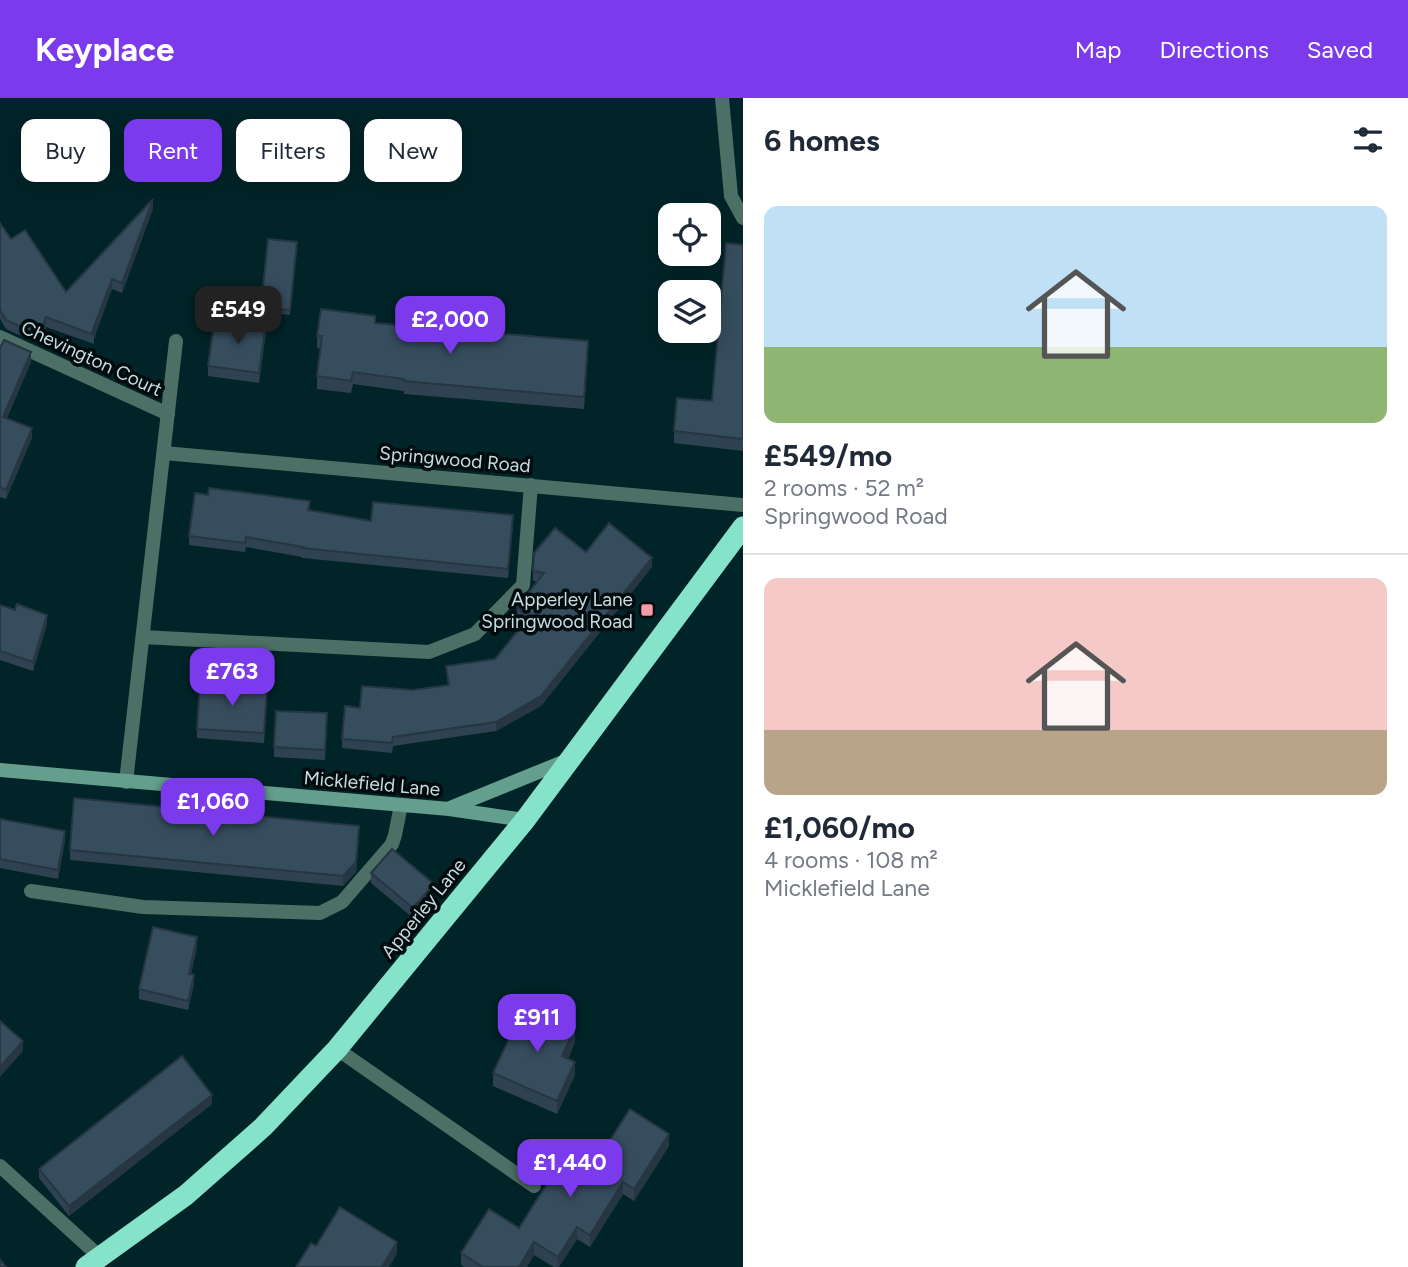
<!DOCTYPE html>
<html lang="en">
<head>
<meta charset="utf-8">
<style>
  :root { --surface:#fff; --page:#f6f6f7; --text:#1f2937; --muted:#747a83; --line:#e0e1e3; --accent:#7c3aed }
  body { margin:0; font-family:Figtree,sans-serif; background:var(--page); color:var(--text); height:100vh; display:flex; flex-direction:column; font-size:26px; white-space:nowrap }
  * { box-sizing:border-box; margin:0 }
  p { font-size:23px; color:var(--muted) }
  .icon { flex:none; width:38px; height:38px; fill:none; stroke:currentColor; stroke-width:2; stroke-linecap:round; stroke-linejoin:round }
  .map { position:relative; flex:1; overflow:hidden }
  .drawer { display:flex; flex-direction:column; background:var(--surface); width:665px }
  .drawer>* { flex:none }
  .guide { position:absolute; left:21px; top:21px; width:616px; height:63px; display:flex; gap:14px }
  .controls { position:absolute; left:658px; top:105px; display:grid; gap:14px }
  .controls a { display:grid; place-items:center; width:63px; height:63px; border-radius:14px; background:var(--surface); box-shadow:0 4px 18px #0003; font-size:35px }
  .price { position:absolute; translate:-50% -60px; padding:0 16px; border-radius:14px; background:var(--accent); color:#fff; font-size:23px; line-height:46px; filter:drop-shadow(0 2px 4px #0008) }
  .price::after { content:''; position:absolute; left:50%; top:42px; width:21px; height:16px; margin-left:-10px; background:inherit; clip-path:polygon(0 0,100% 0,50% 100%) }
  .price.current { background:#222; color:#fff }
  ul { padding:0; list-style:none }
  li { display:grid; align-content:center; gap:14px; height:371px; padding:0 21px }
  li+li { border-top:2px solid var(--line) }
  li span { display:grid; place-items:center; height:217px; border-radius:14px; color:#555 }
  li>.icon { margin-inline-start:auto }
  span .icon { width:126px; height:126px; fill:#fffc; stroke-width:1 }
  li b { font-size:30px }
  h2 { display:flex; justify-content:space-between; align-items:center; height:84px; padding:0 21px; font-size:30px }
  .chip { padding:0 24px; border-radius:14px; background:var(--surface); box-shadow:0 4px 18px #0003; font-size:24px; line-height:63px }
  .chip.current { background:var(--accent); color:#fff }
  header { display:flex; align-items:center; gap:42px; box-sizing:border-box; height:98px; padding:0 35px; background:var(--accent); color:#fff }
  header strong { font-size:33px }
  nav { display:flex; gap:38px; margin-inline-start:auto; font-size:24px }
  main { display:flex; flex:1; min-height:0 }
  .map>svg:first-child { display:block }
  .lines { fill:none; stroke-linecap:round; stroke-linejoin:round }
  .lane { stroke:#4c7065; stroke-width:14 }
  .street { stroke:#4c7065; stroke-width:14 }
  .secondary { stroke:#649e8d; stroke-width:14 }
  .highway { stroke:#85e3c9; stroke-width:21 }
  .wall { fill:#2e4251 }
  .shaded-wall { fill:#263642 }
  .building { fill:#364d5e; stroke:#263642; stroke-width:2 }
  .poi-dot { fill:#f49aa5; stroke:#010b0d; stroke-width:2.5 }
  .labels { text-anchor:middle; stroke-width:7; stroke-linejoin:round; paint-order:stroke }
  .street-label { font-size:19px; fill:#c8dbdd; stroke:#010b0d }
  .poi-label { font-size:19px; fill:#c8dbdd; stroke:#010b0d; text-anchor:end }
</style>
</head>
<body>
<header>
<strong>Keyplace</strong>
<nav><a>Map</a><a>Directions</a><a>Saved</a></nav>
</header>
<main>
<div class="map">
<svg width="743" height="1169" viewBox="0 0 743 1169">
  <rect width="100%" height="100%" fill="#012428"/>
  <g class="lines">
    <g class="lane">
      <polyline points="722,0 731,98 743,120"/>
      <polyline points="143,539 429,554 475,536 523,487 531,387"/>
      <polyline points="31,793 143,809 320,815 342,804 392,746 395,737 401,707"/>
      <polyline points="337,951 534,1088"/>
    </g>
    <g class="street">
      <polyline points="0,239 168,316"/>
      <polyline points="164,355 743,407"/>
      <polyline points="126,684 176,243"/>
      <polyline points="0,1068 101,1160"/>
    </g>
    <g class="secondary">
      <polyline points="0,672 449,711 525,722"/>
      <polyline points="450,710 568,662"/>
    </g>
    <polyline class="highway" points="86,1169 186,1097 263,1029 337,951 525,722 743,429"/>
  </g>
  <g class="wall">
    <polygon points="153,111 122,195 112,191 94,240 94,246 46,229 39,246 6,231 0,221 0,125 11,141 66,194"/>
    <polygon points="743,147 743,353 674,345 674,333 712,303"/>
    <polygon points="297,149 290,217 261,214 261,209"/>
    <polygon points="375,225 588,255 584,311 404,296 404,293 353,286 351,295 317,291 317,278 321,251 317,250 317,238"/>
    <polygon points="227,227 266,234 259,285 208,278 208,268"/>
    <polygon points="0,250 31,264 7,320 32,340 6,401 0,399"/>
    <polygon points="310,413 371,423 513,427 508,480 302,460 302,459 246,449 245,454 189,447 189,438"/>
    <polygon points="586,454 652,469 541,608 496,633 393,648 392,655 342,650 342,641 360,610 413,592 448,587 446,568 495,561 525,524 517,518 517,509 537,483 533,483 533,473"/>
    <polygon points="0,507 15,512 47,526 33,573 0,562"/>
    <polygon points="267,598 264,645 197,640 197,631"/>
    <polygon points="327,625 325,662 274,659 274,649"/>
    <polygon points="0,721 65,743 58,781 0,770"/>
    <polygon points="359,737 356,774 343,788 70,762 70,752"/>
    <polygon points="371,775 434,796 413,820 371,785"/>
    <polygon points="197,849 191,876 194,886 188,912 139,901 139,891"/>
    <polygon points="575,944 568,961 575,977 557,1016 493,988 493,975"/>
    <polygon points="212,1006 69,1118 39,1080 39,1071"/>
    <polygon points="669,1048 634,1103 623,1096 590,1149 577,1141 559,1169 554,1169 534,1157 527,1169 464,1169 461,1167 461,1155 519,1130 585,1081"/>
  </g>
  <g class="shaded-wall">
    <polygon points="153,101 153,111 122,195 122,185"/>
    <polygon points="112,181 112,191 94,240 92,234"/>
    <polygon points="46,219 46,229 39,246 39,237"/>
    <polygon points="266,225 266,234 259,285 259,275"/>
    <polygon points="588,243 588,255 584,311 584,299"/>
    <polygon points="31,254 31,264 3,328 3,319"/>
    <polygon points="32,330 32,340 6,401 6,392"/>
    <polygon points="513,417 513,427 508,480 508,471"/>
    <polygon points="652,460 652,469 541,608 496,633 496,624"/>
    <polygon points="47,517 47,526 33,573 33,564"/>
    <polygon points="359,728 356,774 343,788 343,778"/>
    <polygon points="65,733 65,743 58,781 58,772"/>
    <polygon points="434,786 434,796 413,820 413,810"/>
    <polygon points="197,839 197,849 189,885 189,876"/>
    <polygon points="194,877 194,886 188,912 188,903"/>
    <polygon points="575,930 575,944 562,972 562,958"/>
    <polygon points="23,943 23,953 0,979 0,969"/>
    <polygon points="575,964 575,977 557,1016 557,1003"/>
    <polygon points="212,997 212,1006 69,1118 69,1108"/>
    <polygon points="669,1036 669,1048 634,1103 634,1091"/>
    <polygon points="623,1084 623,1096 590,1149 590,1137"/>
    <polygon points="577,1129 577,1141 559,1169 558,1169 558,1159"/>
    <polygon points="397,1144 397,1156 389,1169 382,1169"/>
    <polygon points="534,1144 534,1157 527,1169 519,1169"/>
  </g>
  <g class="building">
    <polygon points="153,101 122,185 112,181 92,234 94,237 46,219 39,237 6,222 0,212 0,125 11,141 25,132 66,194"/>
    <polygon points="268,141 297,144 290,212 261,209"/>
    <polygon points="726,145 743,147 743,341 674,333 677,300 712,303"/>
    <polygon points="321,211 375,218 375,225 588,243 584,299 404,283 404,281 353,274 351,283 317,278 322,238 317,238"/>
    <polygon points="228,220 266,225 259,275 208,268 214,226 227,227"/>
    <polygon points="4,242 31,254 3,319 32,330 6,392 0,389 0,250"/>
    <polygon points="209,390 310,403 308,412 371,423 373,404 513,417 508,471 302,450 303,449 246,439 245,445 189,438 195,395 208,397"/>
    <polygon points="609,425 652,460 541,598 496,624 393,639 392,645 342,641 345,608 360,610 362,588 413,592 449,587 446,568 495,561 529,519 517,509 544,475 533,473 534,455 555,430 586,454"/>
    <polygon points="17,506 47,517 33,564 0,553 0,507 15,512"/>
    <polygon points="200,584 267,589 264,635 197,631"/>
    <polygon points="276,613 327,615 325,652 274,649"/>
    <polygon points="74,700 359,728 356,764 343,778 70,752"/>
    <polygon points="0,721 65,733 58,772 0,761"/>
    <polygon points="392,751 434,786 413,810 371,775"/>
    <polygon points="153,829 197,839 189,876 194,877 188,903 139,891"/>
    <polygon points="525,907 575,930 562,958 575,964 557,1003 493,975"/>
    <polygon points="0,923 23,943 0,969"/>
    <polygon points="182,958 212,997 69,1108 39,1071"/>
    <polygon points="630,1011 669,1036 634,1091 623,1084 590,1137 577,1129 558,1159 534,1144 519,1169 483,1169 461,1155 489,1111 519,1130 560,1065 585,1081"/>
    <polygon points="340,1109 397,1144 382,1169 296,1169 311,1145 316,1148"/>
    <polygon points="0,1161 6,1169 0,1169"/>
  </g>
  <rect class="poi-dot" x="640" y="505" width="14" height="14" rx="3.5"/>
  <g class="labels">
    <g class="street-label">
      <text transform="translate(92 260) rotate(25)" y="7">Chevington Court</text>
      <text transform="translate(455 361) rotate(5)" y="7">Springwood Road</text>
      <text transform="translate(372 685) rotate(5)" y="7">Micklefield Lane</text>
      <text transform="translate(423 810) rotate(-51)" y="7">Apperley Lane</text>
    </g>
    <g class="poi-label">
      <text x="633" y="508">Apperley Lane<tspan x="633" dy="22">Springwood Road</tspan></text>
    </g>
  </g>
</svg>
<div class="controls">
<a><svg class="icon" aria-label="locate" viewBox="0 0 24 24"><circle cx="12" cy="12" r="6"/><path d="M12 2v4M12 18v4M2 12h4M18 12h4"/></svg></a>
<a><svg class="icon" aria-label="layers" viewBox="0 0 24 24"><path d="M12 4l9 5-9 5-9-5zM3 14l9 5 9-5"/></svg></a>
</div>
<b class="price current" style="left:238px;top:248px">£549</b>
<b class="price" style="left:450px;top:258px">£2,000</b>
<b class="price" style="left:232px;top:610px">£763</b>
<b class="price" style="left:213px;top:740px">£1,060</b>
<b class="price" style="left:537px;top:956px">£911</b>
<b class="price" style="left:570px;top:1101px">£1,440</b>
<div class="guide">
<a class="chip">Buy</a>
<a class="chip current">Rent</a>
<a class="chip">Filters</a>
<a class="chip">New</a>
</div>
</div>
<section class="drawer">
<h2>6 homes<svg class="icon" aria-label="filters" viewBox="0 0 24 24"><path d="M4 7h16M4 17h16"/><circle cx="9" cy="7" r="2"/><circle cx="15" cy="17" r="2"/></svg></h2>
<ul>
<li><span style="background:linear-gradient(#bfe0f5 65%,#8fb573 0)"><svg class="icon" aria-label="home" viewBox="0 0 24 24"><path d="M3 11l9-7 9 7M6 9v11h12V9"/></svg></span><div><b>£549/mo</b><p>2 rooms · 52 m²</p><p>Springwood Road</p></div></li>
<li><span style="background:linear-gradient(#f6c9c9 70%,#b9a48a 0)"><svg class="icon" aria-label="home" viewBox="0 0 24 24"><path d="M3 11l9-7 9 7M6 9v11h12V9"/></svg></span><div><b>£1,060/mo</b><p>4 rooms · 108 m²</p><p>Micklefield Lane</p></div></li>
</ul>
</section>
</main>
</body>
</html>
